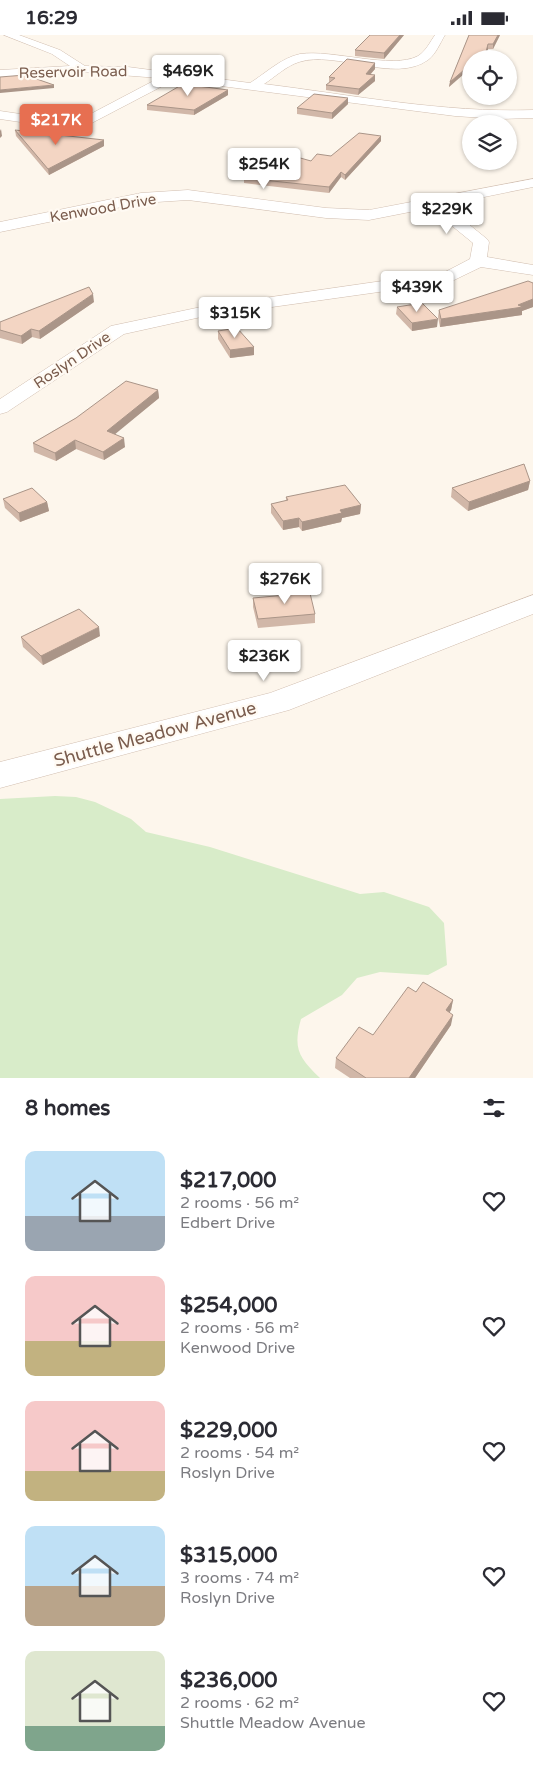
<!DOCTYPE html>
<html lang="en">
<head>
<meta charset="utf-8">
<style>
  :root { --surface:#fff; --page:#f2f2f3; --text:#2b2b33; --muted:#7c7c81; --accent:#e76f51 }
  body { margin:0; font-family:"Varela Round",sans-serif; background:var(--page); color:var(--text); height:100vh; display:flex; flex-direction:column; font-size:19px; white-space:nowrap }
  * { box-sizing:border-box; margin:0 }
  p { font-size:16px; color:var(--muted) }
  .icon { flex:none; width:28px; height:28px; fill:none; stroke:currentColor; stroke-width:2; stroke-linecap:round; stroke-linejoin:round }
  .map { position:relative; height:1043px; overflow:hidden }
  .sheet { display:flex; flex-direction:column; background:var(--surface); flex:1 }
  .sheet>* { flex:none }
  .fabs { position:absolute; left:462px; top:15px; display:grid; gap:10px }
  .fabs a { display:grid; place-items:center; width:55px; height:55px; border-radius:50%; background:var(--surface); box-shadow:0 1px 4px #0004; font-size:25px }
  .price { position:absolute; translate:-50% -42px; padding:0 11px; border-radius:5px; background:#fff; color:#222; font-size:16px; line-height:32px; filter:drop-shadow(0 1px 2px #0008) }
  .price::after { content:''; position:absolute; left:50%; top:30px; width:15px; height:11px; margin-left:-8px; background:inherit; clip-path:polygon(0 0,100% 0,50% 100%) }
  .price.selected { background:var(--accent); color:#fff }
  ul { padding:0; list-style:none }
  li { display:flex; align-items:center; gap:15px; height:125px; padding:0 25px }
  li span { display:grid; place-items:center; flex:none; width:140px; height:100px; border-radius:10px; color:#555 }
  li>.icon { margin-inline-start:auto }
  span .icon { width:60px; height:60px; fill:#fffc; stroke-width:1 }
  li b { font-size:21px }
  h2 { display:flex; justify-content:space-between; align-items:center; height:60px; padding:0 25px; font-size:21px }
  .status { display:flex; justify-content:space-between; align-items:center; height:35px; padding:0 25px; background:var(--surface); direction:ltr }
  .status svg { height:14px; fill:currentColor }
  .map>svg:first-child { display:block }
  .green { fill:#d8ecc9 }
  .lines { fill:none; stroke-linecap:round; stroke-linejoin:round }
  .minor-casing { stroke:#d1beb0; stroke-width:1 }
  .tertiary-casing { stroke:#d1beb0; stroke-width:1 }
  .minor { fill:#fff; fill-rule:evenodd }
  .tertiary { fill:#fff; fill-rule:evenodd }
  .wall { fill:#d1b7a8 }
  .shaded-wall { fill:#aa9588 }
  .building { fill:#f3d5c3; stroke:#aa9588 }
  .labels { text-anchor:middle; stroke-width:4.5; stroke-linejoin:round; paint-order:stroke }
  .far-street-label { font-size:15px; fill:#7a5c4d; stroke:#fffaf3 }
  .street-label { font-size:18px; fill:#7a5c4d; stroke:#fffaf3 }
</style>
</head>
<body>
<div class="status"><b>16:29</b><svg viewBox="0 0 49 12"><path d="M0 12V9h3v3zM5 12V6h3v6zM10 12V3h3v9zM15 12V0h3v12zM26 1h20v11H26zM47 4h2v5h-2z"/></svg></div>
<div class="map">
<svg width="533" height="1043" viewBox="0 0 533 1043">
  <rect width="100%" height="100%" fill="#fdf6ec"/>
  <path class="green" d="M55,761L76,762L95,767L131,784L146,797L210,812L360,859L384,857L429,872L444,888L447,930L428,940L380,937L357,943L342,960L301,984C293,1013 298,1022 320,1043H0V764Z"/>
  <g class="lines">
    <defs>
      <g id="minor">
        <path d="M4,0H19L60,15L85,31L128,32L250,48C266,38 281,23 300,19C332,14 392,35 418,21C426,16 430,7 435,0H445C440,8 436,19 428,25C394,49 336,15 299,27C286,31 275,42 264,49C353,60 443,78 533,75V83L499,84L455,81L174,45L86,91L61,93L0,84V76L61,85L83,83L159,43L82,37L0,43V35L70,31L52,19Z"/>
        <polygon points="533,144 533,152 445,170 487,204 489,207 487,222 533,230 533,240 481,232 450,247 201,282 124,299 7,377 0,379 0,364 111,291 201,272 445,237 470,224 473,208 430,173 369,185 326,183 188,165 141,168 0,197 0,187 141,158 188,155 326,173 369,175"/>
      </g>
      <polygon id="tertiary" points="533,560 533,579 289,675 0,753 0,727 270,658"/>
    </defs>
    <use href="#minor" class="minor-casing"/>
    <use href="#tertiary" class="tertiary-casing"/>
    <use href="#minor" class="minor"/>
    <use href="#tertiary" class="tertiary"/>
  </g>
  <g class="wall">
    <polygon points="404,0 384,24 355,21 355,15"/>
    <polygon points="469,0 500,0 493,14 488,14 485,22 482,24 471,24 449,52 450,47"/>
    <polygon points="375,28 375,34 370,40 375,46 358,60 326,55 326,50 329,48 329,42"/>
    <polygon points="228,55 228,60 194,80 147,75 147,70"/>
    <polygon points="348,69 332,84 297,79 297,73"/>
    <polygon points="15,95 104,111 49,140 16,101"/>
    <polygon points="381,101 381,106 345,145 341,142 329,158 244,148 244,143 331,121"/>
    <polygon points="533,248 533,272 522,276 522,280 440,292 438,282 439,275"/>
    <polygon points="94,267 40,304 32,302 22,309 0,303 0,287"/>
    <polygon points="397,272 437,292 412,296 396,279"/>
    <polygon points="218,296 254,312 254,320 230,323 218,304"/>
    <polygon points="158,355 159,363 114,399 125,412 104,425 76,414 56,426 34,417 33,408 76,383"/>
    <polygon points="530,446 528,455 468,476 451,462 452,453"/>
    <polygon points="286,462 361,470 360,479 342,483 341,487 302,496 299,492 283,495 271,478 271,469 286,466"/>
    <polygon points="3,464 47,467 49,476 20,487 5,473"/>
    <polygon points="285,556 315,579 315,588 258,593 253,572 253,563 285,560"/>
    <polygon points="100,601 43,630 23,612 21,602"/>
    <polygon points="416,957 453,965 451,975 449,978 451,990 415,1043 350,1043 335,1033 336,1023 373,1000"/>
  </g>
  <g class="shaded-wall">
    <polygon points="400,0 404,0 384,24 384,18"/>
    <polygon points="498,0 500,0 493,14 493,9"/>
    <polygon points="488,9 488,14 485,22 482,24 477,24"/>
    <polygon points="375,28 375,34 365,45 366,39"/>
    <polygon points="471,29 471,33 449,52 450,47"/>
    <polygon points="375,40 375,46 358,60 359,54"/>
    <polygon points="54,50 54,53 0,58 0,55"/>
    <polygon points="228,55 228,60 194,80 194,75"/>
    <polygon points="348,63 348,69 332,84 332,78"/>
    <polygon points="1,94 2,101 0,103 0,96"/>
    <polygon points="381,101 381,106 345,145 345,140"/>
    <polygon points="104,105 104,111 49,140 48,134"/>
    <polygon points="341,137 341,142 329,158 329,152"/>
    <polygon points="93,259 94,267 40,304 39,296"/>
    <polygon points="533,264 533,272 522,276 522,280 440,292 441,284 518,270"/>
    <polygon points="438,284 437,292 412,296 412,288"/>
    <polygon points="31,294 32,302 22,309 21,301"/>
    <polygon points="254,312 254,320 230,323 230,315"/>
    <polygon points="158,355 159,363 108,405 107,396"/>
    <polygon points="124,403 125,412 104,425 103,417"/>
    <polygon points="75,405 76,414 56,426 55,418"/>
    <polygon points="530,446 528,455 468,476 469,467"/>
    <polygon points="47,467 49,476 20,487 19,478"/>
    <polygon points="361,470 360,479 342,483 341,487 302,496 302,487 340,475"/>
    <polygon points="299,483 299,492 283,495 283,486"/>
    <polygon points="99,592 100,601 43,630 41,621"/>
    <polygon points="453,965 451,975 444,985 446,975"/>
    <polygon points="453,980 451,990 415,1043 409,1043"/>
  </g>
  <g class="building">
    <polygon points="370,0 400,0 384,18 355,15"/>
    <polygon points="469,0 498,0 493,9 488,9 486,17 477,24 471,24 471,29 450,47"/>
    <polygon points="347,24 375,28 366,39 375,40 359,54 326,50 335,43 329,42"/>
    <polygon points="25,40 54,50 0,55 0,42"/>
    <polygon points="183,49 228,55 194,75 147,70"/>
    <polygon points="314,59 348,63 332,78 297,73"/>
    <polygon points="15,95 104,105 48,134"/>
    <polygon points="359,98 381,101 345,140 341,137 329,152 244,143 272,115 311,126 317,119 331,121"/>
    <polygon points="528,246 533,248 533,264 518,270 523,272 441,284 439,275"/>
    <polygon points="89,252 93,259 39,296 31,294 21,301 0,295 0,287"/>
    <polygon points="422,268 438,284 412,288 397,272"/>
    <polygon points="237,293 254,312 230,315 218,296"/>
    <polygon points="126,346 158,355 107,396 124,403 103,417 75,405 55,418 33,408 76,383"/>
    <polygon points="524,429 530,446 469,467 452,453"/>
    <polygon points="345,450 361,470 340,475 342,478 302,487 299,483 283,486 271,469 288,465 286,462"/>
    <polygon points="32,453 47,467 19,478 3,464"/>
    <polygon points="309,554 315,579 258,584 253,563 286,560 285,556"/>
    <polygon points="79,574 99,592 41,621 21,602"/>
    <polygon points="423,947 453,965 446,975 453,980 409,1043 366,1043 336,1023 359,992 373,1000 408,952 416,957"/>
  </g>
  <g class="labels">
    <g class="far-street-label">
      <text transform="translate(73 37) rotate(-1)" y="5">Reservoir Road</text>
      <text transform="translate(103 173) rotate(-10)" y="5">Kenwood Drive</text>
      <text transform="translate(72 325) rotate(-34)" y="5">Roslyn Drive</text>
    </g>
    <g class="street-label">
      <text transform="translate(155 699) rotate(-15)" y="6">Shuttle Meadow Avenue</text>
    </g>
  </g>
</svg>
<div class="fabs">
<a><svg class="icon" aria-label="locate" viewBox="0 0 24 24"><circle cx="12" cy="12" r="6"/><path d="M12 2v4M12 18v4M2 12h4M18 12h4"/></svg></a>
<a><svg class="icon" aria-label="layers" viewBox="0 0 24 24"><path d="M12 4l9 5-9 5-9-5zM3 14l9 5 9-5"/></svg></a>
</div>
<b class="price" style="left:188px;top:62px">$469K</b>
<b class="price selected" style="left:56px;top:111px">$217K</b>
<b class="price" style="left:264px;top:155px">$254K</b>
<b class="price" style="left:447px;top:200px">$229K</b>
<b class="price" style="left:417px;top:278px">$439K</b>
<b class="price" style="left:235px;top:304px">$315K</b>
<b class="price" style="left:285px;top:570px">$276K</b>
<b class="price" style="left:264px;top:647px">$236K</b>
</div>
<section class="sheet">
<h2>8 homes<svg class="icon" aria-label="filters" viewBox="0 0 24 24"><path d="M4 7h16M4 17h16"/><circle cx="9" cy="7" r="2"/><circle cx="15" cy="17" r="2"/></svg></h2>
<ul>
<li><span style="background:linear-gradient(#bfe0f5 65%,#9aa5b1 0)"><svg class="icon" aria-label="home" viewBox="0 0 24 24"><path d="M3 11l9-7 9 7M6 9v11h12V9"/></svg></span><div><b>$217,000</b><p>2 rooms · 56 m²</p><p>Edbert Drive</p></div><svg class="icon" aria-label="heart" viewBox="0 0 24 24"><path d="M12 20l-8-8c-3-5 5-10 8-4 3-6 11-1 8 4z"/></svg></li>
<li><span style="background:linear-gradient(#f6c9c9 65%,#c2b280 0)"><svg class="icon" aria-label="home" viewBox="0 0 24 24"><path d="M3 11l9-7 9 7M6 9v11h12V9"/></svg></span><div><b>$254,000</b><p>2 rooms · 56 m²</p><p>Kenwood Drive</p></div><svg class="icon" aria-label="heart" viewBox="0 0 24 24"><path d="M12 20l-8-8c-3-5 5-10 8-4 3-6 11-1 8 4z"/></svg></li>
<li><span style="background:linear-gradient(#f6c9c9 70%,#c2b280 0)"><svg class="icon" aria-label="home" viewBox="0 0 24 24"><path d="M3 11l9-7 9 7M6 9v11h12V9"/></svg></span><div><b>$229,000</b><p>2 rooms · 54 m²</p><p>Roslyn Drive</p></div><svg class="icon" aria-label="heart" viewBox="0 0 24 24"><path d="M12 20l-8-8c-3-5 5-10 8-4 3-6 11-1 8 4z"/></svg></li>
<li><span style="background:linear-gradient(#bfe0f5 60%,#b9a48a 0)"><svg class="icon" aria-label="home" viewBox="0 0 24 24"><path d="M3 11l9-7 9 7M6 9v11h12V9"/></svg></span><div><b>$315,000</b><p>3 rooms · 74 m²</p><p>Roslyn Drive</p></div><svg class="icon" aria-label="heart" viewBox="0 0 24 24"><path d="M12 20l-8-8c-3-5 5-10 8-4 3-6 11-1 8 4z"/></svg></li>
<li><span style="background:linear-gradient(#dfe7d0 75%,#7fa58c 0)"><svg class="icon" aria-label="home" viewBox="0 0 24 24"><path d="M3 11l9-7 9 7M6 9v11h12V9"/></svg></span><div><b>$236,000</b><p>2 rooms · 62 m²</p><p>Shuttle Meadow Avenue</p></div><svg class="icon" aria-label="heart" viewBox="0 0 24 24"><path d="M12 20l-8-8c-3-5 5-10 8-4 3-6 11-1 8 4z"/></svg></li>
</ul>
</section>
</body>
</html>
